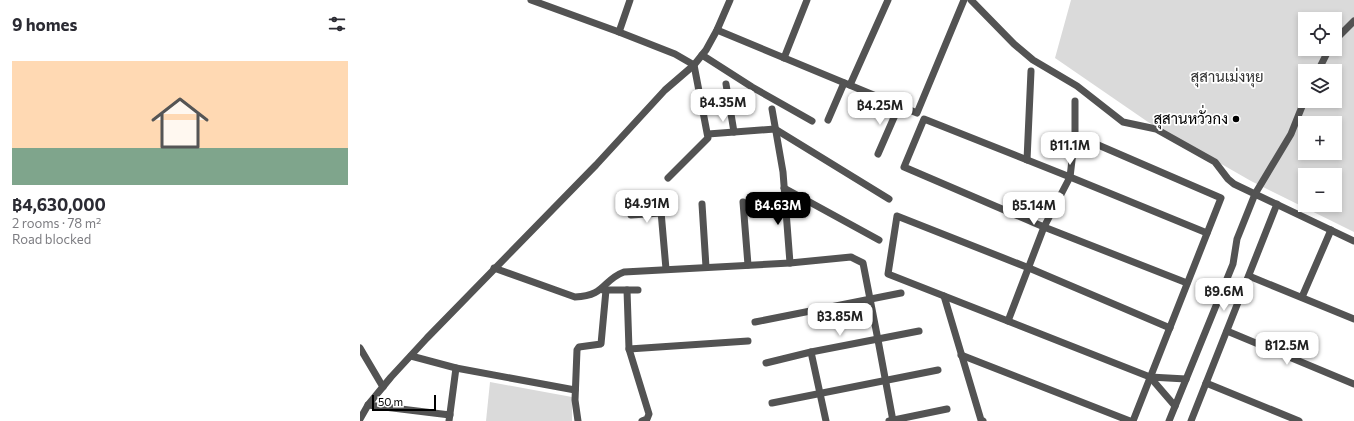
<!DOCTYPE html>
<html lang="en">
<head>
<meta charset="utf-8">
<style>
  :root { --surface:#fff; --page:#f7f7f7; --text:#2b2b33; --muted:#7c7c81; --accent:#000 }
  body { margin:0; font-family:Commissioner,Sarabun,sans-serif; background:var(--page); color:var(--text); height:100vh; display:flex; flex-direction:column; font-size:15px; white-space:nowrap }
  * { box-sizing:border-box; margin:0 }
  p { font-size:13px; color:var(--muted) }
  .icon { flex:none; width:22px; height:22px; fill:none; stroke:currentColor; stroke-width:2; stroke-linecap:round; stroke-linejoin:round }
  .map { position:relative; flex:1; overflow:hidden }
  .details { display:flex; flex-direction:column; background:var(--surface); width:360px }
  .details>* { flex:none }
  .fabs { position:absolute; left:938px; top:12px; display:grid; gap:8px }
  .fabs a { display:grid; place-items:center; width:44px; height:44px; border-radius:0px; background:var(--surface); box-shadow:0 2px 6px #0003; font-size:20px }
  .scale { position:absolute; left:12px; bottom:10px; width:64px; box-sizing:border-box; padding-left:4px; border:2px solid #000; border-top:0; font-size:11px; line-height:14px; white-space:nowrap; color:#000; -webkit-text-stroke:3px #fff; paint-order:stroke }
  .price { position:absolute; translate:-50% -34px; padding:0 9px; border-radius:8px; background:#fff; color:#222; font-size:13px; line-height:26px; filter:drop-shadow(0 1px 2px #0008) }
  .price::after { content:''; position:absolute; left:50%; top:24px; width:12px; height:9px; margin-left:-6px; background:inherit; clip-path:polygon(0 0,100% 0,50% 100%) }
  .price.on { background:var(--accent); color:#fff }
  ul { padding:0; list-style:none }
  li { display:grid; align-content:center; gap:8px; height:212px; padding:0 12px }
  li span { display:grid; place-items:center; height:124px; border-radius:0px; color:#555 }
  li>.icon { margin-inline-start:auto }
  span .icon { width:72px; height:72px; fill:#fffc; stroke-width:1 }
  li b { font-size:17px }
  h2 { display:flex; justify-content:space-between; align-items:center; height:48px; padding:0 12px; font-size:17px }
  main { display:flex; flex:1; min-height:0 }
  .map>svg:first-child { display:block }
  .green { fill:#dadada; fill-rule:evenodd }
  .lines { fill:none; stroke-linecap:round; stroke-linejoin:round }
  .minor { stroke:#535353; stroke-width:7 }
  .poi-dot { fill:#000; stroke:#fff; stroke-width:1.5 }
  .labels { text-anchor:middle; stroke-width:3.5; stroke-linejoin:round; paint-order:stroke }
  .park-label { font-size:15px; fill:#313131; stroke:#fff }
  .poi-label { font-size:15px; fill:#000; stroke:#fff; text-anchor:end }
</style>
</head>
<body>
<main>
<section class="details">
<h2>9 homes<svg class="icon" aria-label="filters" viewBox="0 0 24 24"><path d="M4 7h16M4 17h16"/><circle cx="9" cy="7" r="2"/><circle cx="15" cy="17" r="2"/></svg></h2>
<ul>
<li><span style="background:linear-gradient(#ffd9b3 70%,#7fa58c 0)"><svg class="icon" aria-label="home" viewBox="0 0 24 24"><path d="M3 11l9-7 9 7M6 9v11h12V9"/></svg></span><div><b>฿4,630,000</b><p>2 rooms · 78 m²</p><p>Road blocked</p></div></li>
</ul>
</section>
<div class="map">
<svg width="994" height="421" viewBox="0 0 994 421">
  <rect width="100%" height="100%" fill="#fff"/>
  <g class="green">
    <path d="M711,0H994V232L891,181L788,122L695,58ZM945,19H975V49H945ZM945,71H975V101H945ZM945,123H975V153H945ZM945,175H975V205H945Z"/>
    <polygon points="130,382 212,397 212,421 126,421"/>
  </g>
  <g class="lines">
    <g class="minor">
      <polyline points="171,0 259,32 315,54 334,65 348,138 308,178"/>
      <polyline points="611,0 654,44 673,60 717,86 763,122 796,129 846,157 855,162 868,179 874,184 994,241"/>
      <polyline points="357,30 557,113 604,0"/>
      <polyline points="259,32 270,0"/>
      <polyline points="975,40 994,21"/>
      <polyline points="342,55 392,87 452,121"/>
      <polyline points="424,58 447,0"/>
      <polyline points="958,71 969,49"/>
      <polyline points="366,84 374,132"/>
      <polyline points="490,85 528,0"/>
      <polyline points="412,109 423,172 430,263"/>
      <polyline points="468,120 484,83"/>
      <polyline points="348,134 415,129 529,199"/>
      <polyline points="715,135 861,198 773,421"/>
      <polyline points="518,154 539,106"/>
      <polyline points="667,160 671,71"/>
      <polyline points="424,188 519,240"/>
      <polyline points="300,200 306,269"/>
      <polyline points="383,202 388,265"/>
      <polyline points="342,204 346,267"/>
      <polyline points="271,215 301,213"/>
      <path d="M134,268L215,297C246,296 242,280 264,272L430,263L491,257L503,263L518,340L533,421"/>
      <polyline points="889,276 994,319"/>
      <polyline points="827,283 684,227 544,167 564,119 710,177 847,233"/>
      <polyline points="243,290 278,290"/>
      <polyline points="267,290 269,349 289,414 287,419 282,421"/>
      <polyline points="584,296 621,420 623,421"/>
      <polyline points="942,297 971,230"/>
      <polyline points="648,321 684,227 710,177 715,135 715,101"/>
      <polyline points="395,322 541,293"/>
      <polyline points="867,331 994,384"/>
      <polyline points="0,348 23,387"/>
      <polyline points="269,349 388,341"/>
      <polyline points="451,352 466,421"/>
      <polyline points="601,355 770,421"/>
      <polyline points="51,356 96,368 215,390"/>
      <polyline points="406,363 451,352 559,331"/>
      <polyline points="790,377 528,274 537,216 669,268 810,328"/>
      <polyline points="846,383 939,421"/>
      <polyline points="412,403 578,370"/>
      <polyline points="8,405 90,415"/>
      <polyline points="815,406 790,377 826,379"/>
      <polyline points="0,419 8,405 31,377 67,338 236,165 305,90 334,65 346,50 357,30 370,0"/>
      <polyline points="89,421 96,368"/>
      <polyline points="218,421 215,400 217,350 219,347 241,344 246,290"/>
      <polyline points="529,421 587,409"/>
      <polyline points="809,421 873,264 877,239 895,194 931,134 945,99"/>
      <polyline points="831,421 917,204"/>
    </g>
  </g>
  <circle class="poi-dot" cx="876" cy="119" r="4"/>
  <g class="labels">
    <g class="park-label">
      <text x="867" y="82">สุสานเม่งหุย</text>
    </g>
    <g class="poi-label">
      <text x="868" y="124">สุสานหวั่วกง</text>
    </g>
  </g>
</svg>
<div class="fabs">
<a><svg class="icon" aria-label="locate" viewBox="0 0 24 24"><circle cx="12" cy="12" r="6"/><path d="M12 2v4M12 18v4M2 12h4M18 12h4"/></svg></a>
<a><svg class="icon" aria-label="layers" viewBox="0 0 24 24"><path d="M12 4l9 5-9 5-9-5zM3 14l9 5 9-5"/></svg></a>
<a>+</a>
<a>−</a>
</div>
<div class="scale">50 m</div>
<b class="price" style="left:363px;top:123px">฿4.35M</b>
<b class="price" style="left:520px;top:126px">฿4.25M</b>
<b class="price" style="left:710px;top:166px">฿11.1M</b>
<b class="price" style="left:287px;top:224px">฿4.91M</b>
<b class="price on" style="left:418px;top:226px">฿4.63M</b>
<b class="price" style="left:674px;top:226px">฿5.14M</b>
<b class="price" style="left:864px;top:312px">฿9.6M</b>
<b class="price" style="left:480px;top:337px">฿3.85M</b>
<b class="price" style="left:927px;top:366px">฿12.5M</b>
</div>
</main>
</body>
</html>
